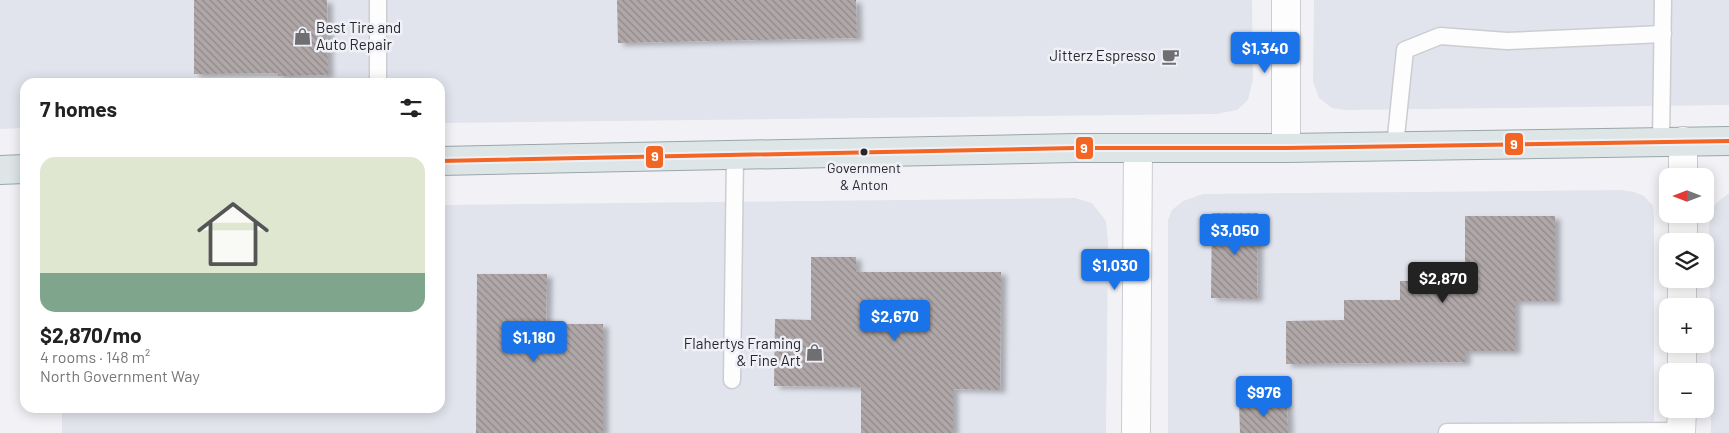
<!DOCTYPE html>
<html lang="en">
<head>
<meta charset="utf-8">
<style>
  :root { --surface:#fff; --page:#f2f2f2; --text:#222; --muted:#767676; --accent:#1a73e8 }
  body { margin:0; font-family:Barlow,sans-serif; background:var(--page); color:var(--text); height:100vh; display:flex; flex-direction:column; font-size:19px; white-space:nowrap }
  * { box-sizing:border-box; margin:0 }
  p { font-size:16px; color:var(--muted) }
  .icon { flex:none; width:28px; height:28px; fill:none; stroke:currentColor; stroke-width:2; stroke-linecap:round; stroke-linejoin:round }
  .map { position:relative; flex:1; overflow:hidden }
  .panel { position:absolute; left:20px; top:78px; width:425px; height:335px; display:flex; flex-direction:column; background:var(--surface); border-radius:15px; box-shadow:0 2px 12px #0003 }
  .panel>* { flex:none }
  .needle { width:32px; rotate:270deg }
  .tools { position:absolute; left:1659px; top:168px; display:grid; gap:10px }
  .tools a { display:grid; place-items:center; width:55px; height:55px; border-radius:10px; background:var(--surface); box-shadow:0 2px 12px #0003; font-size:25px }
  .price { position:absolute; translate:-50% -42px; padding:0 11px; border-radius:5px; background:var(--accent); color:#fff; font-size:16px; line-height:32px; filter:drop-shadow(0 1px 2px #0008) }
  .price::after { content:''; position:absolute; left:50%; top:30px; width:15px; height:11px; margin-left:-8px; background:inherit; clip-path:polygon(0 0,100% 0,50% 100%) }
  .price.on { background:#222; color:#fff }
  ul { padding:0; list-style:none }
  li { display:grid; align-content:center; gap:10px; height:265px; padding:0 20px }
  li span { display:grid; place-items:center; height:155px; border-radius:15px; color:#555 }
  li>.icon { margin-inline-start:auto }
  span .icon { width:90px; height:90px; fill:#fffc; stroke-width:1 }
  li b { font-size:21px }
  h2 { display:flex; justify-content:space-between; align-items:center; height:60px; padding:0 20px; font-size:21px }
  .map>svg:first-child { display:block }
  .built { fill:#e2e4ed }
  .building { fill:url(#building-back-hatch); filter:url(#shadow) }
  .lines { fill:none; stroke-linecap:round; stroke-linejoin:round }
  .service-casing { stroke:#cccdd0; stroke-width:19 }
  .minor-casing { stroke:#cccdd0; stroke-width:30 }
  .primary-casing { stroke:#9aa6aa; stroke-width:30 }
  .service { stroke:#fdfdfe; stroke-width:16 }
  .minor { stroke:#fdfdfe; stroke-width:28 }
  .primary { stroke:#dee5e7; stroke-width:28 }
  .bus-1-casing { stroke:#f0f1f8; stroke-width:8 }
  .bus-1 { stroke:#f26522; stroke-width:4 }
  .bus-dot { fill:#28282b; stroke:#f0f1f8; stroke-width:2 }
  .labels { text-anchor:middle; stroke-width:5; stroke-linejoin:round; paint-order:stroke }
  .bus-label { font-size:14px; fill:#28282b; stroke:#f0f1f8 }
  .poi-label { font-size:15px; fill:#28282b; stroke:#f0f1f8; text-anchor:end }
  .line-badge { stroke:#f0f1f8; stroke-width:2 }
  .badge-label { font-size:14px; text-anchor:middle; font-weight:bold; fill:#fff }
</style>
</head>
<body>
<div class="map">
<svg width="1729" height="433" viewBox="0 0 1729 433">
  <defs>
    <pattern id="building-back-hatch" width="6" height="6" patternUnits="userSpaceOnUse" patternTransform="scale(1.25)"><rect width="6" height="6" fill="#b0a7a8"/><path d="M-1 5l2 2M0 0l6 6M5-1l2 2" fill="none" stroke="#8f8889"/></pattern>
    <filter id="shadow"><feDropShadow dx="5.5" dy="3" stdDeviation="2.5" flood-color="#0004"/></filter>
  </defs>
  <rect width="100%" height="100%" fill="#f2f2f6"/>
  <g class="built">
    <polygon points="0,0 1252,0 1253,79 1248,100 1237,110 1216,114 440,123 440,82 25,82 25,128 0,129"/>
    <polygon points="1314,0 1729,0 1729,105 1345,110 1332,108 1319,98 1313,82"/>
    <polygon points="1621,190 1634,192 1644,196 1653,206 1654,219 1654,433 1168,433 1168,220 1172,210 1183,201 1203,194"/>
    <polygon points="1729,193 1729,433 1711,433 1709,225 1715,204"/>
    <polygon points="1075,198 1092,203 1106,221 1108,243 1106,433 62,433 62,408 440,408 440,205"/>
  </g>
  <g class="building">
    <polygon points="194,0 327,0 328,75 278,76 278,73 194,74"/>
    <polygon points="617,0 856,0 857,38 618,43"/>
    <polygon points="1212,213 1258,213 1257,299 1211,298"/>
    <polygon points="1465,216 1555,216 1555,301 1515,301 1515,351 1465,351 1465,362 1286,364 1286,321 1344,320 1344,300 1400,300 1400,281 1465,281"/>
    <polygon points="811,257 856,257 856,272 1001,272 1000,390 953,389 953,433 861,433 861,387 774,386 775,319 811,320"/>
    <polygon points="477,274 547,274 546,324 603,324 603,433 476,433"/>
    <polygon points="1287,402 1288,433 1240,433 1239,403"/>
  </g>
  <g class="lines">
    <defs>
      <g id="service">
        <polyline points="378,0 378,82"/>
        <polyline points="1661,141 1663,0"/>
        <polyline points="1395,146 1405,50 1440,36 1507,41 1663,34"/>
        <polyline points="732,380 735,156"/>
        <polyline points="1447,432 1682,431"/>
      </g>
      <g id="minor">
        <polyline points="1286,0 1286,148"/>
        <polyline points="1683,141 1683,176"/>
        <polyline points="1683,241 1683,214"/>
        <polyline points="1682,306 1682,279"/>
        <polyline points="1682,371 1682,344"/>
        <polyline points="1136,433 1138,148"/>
        <polyline points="1681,433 1682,409"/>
      </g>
      <g id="primary">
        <polyline points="440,161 1075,148 1286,148 1729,141"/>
        <polyline points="0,170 25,169"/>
      </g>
    </defs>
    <use href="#service" class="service-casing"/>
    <use href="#minor" class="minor-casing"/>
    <use href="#primary" class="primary-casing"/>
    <use href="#service" class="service"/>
    <use href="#minor" class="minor"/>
    <use href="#primary" class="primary"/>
    <defs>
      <polyline id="bus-1" points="440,161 1075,148 1286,148 1729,141"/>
    </defs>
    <use href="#bus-1" class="bus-1-casing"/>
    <use href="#bus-1" class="bus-1"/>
  </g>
  <defs>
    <symbol id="shop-bare" viewBox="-9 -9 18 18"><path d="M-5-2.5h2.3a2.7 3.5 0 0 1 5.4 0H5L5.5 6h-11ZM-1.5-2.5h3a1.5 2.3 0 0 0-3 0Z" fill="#6f6f72" stroke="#f0f1f8" stroke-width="2.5" paint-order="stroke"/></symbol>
    <symbol id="cafe-bare" viewBox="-9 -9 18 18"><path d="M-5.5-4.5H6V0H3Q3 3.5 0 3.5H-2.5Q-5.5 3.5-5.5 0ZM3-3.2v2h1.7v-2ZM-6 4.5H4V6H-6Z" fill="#6f6f72" stroke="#f0f1f8" stroke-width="2.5" paint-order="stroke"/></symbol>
  </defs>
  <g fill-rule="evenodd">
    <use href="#shop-bare" x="290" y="24" width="25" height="25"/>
    <use href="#cafe-bare" x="1158" y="44" width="25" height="25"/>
    <use href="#shop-bare" x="802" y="340" width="25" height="25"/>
  </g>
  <circle class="bus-dot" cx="864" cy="152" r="4.5"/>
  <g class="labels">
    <g class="bus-label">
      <text x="864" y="173">Government<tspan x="864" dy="17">&amp; Anton</tspan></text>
    </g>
    <g class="poi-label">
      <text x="316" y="33" text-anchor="start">Best Tire and<tspan x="316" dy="17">Auto Repair</tspan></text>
      <text x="1156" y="61">Jitterz Espresso</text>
      <text x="801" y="349">Flahertys Framing<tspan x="801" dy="17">&amp; Fine Art</tspan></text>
    </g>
  </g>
  <g class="line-badge">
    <rect x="1504" y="132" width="20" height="24" rx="5" fill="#f26522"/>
    <rect x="1075" y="136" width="19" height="24" rx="5" fill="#f26522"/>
    <rect x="645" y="145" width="19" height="24" rx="5" fill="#f26522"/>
  </g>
  <g class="badge-label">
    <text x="1514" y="149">9</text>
    <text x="1084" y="153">9</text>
    <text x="655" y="161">9</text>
  </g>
</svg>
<div class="tools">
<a><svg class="needle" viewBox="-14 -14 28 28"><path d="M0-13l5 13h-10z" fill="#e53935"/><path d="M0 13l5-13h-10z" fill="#767676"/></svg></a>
<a><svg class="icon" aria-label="layers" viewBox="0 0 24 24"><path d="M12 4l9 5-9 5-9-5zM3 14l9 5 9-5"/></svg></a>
<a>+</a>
<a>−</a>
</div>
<b class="price" style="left:1265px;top:74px">$1,340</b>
<b class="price" style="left:1235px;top:256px">$3,050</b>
<b class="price" style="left:1115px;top:291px">$1,030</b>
<b class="price on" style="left:1443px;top:304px">$2,870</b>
<b class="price" style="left:895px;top:342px">$2,670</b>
<b class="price" style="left:534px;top:363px">$1,180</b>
<b class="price" style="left:1264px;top:418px">$976</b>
<section class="panel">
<h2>7 homes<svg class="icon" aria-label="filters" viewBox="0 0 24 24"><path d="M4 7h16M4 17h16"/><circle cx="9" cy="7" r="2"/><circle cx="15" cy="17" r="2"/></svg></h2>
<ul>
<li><span style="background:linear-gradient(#dfe7d0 75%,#7fa58c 0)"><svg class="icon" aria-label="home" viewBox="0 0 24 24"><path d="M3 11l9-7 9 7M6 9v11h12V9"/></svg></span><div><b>$2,870/mo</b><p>4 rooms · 148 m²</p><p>North Government Way</p></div></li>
</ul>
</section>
</div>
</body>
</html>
